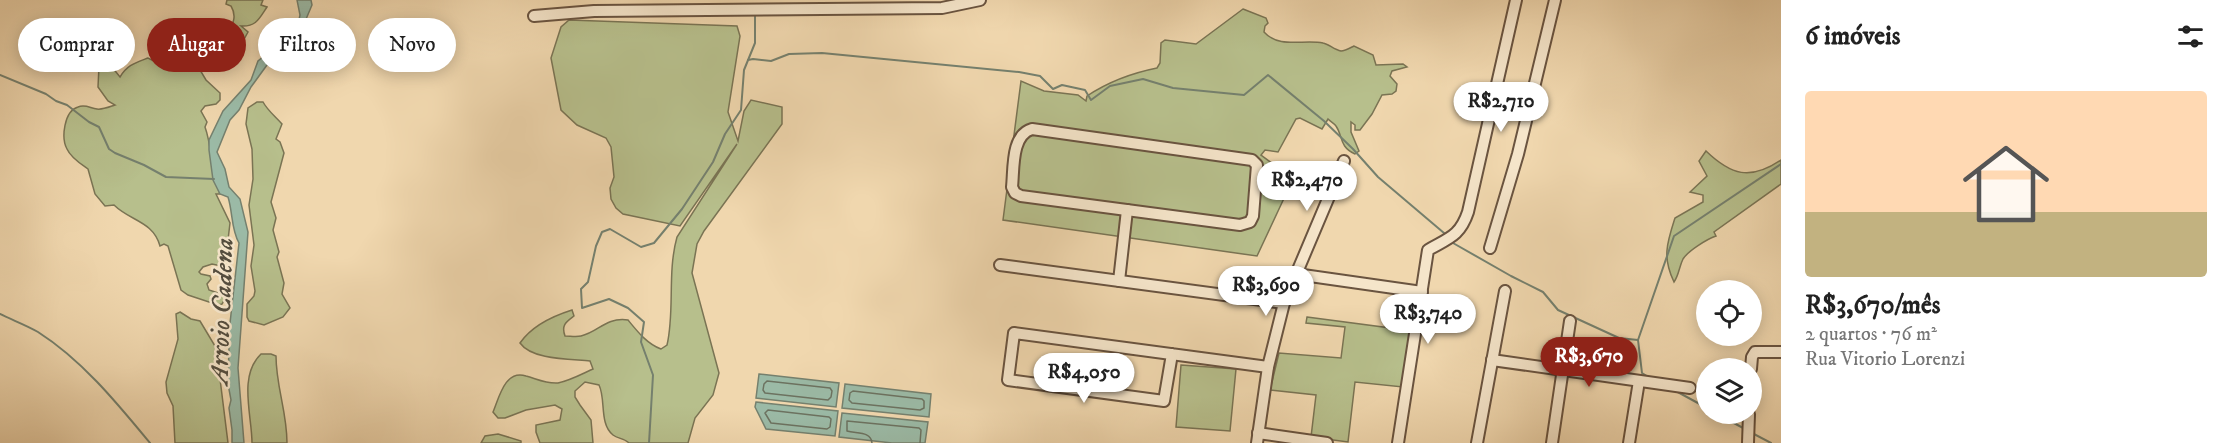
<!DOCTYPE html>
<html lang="pt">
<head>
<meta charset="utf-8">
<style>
  :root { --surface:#fff; --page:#f6f6f6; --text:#222; --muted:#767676; --line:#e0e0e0; --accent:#8f2418 }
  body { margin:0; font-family:"IM FELL DW Pica",serif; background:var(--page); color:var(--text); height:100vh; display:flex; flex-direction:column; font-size:22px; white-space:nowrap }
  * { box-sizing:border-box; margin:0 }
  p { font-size:20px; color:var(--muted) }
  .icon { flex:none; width:33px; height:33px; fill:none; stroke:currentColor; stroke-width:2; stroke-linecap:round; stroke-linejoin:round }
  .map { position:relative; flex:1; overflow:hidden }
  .sheet { display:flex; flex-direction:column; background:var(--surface); width:450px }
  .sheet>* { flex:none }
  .guide { position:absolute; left:18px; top:18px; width:570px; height:54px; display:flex; gap:12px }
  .buttons { position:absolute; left:1696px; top:280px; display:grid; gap:12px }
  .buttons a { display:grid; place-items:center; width:66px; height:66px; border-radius:50%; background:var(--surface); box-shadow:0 3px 15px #0003; font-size:30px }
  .price { position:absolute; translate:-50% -51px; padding:0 14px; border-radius:21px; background:#fff; color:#222; font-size:20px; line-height:39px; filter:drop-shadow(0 2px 3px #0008) }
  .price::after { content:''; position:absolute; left:50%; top:36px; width:18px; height:14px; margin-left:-9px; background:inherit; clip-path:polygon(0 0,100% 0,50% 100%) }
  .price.active { background:var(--accent); color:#fff }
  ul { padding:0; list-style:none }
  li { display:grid; align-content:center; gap:12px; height:318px; padding:0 24px }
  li+li { border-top:2px solid var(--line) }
  li span { display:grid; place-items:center; height:186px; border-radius:6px; color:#555 }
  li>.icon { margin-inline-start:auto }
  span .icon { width:108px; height:108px; fill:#fffc; stroke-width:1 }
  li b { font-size:26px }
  h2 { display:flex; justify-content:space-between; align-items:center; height:72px; padding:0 24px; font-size:26px }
  .pill { padding:0 21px; border-radius:27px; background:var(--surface); box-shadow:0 3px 15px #0003; font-size:21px; line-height:54px }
  .pill.active { background:var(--accent); color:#fff }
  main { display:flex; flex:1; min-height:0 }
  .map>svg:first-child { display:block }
  .green { fill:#b7bf8c; stroke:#7a7454; stroke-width:1.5 }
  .water { fill:#9bbaa6; stroke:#75806e; stroke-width:1.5 }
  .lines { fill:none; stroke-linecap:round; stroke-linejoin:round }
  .shore { stroke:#6c7260; stroke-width:1.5 }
  .stream { stroke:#75806e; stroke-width:2 }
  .minor-casing { stroke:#6a5440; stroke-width:14 }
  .minor { stroke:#f5e5ca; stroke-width:10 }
  .labels { text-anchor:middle; stroke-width:5; stroke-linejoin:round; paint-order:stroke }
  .water-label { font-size:27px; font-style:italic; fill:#544d3e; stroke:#f5e5ca }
</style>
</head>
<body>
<main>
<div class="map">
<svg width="1781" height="443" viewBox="0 0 1781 443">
  <rect width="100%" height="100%" fill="#f0d7ae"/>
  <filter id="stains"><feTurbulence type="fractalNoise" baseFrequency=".00333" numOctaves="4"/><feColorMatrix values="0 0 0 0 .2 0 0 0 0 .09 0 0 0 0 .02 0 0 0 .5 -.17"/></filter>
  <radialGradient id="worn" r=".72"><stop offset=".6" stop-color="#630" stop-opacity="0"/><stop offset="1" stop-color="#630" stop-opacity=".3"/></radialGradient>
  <g class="green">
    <path d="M227,0H263L261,5L267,7C259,19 256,27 241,26L248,32L243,41H234L229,33C233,23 237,16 231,6L226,4Z"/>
    <path d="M1243,9L1266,18L1268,23L1265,26L1264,32C1279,49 1304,39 1323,43C1329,44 1334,50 1341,51C1345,51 1350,48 1354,46L1373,55L1376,65L1403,64L1407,67L1392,71L1390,76L1397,84L1396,91L1392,94L1382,95L1372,114L1360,130H1355V125L1351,122V132L1359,151L1355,154C1339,147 1343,136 1336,126C1334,123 1331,122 1328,119L1322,129L1300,118L1296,119L1278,152L1265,150L1261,155L1293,179L1257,256L1003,220L1021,81L1044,91L1078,95L1086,101L1087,96C1108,82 1132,73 1157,68L1160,63L1161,43L1165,40L1196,44Z"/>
    <path d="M569,20L737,26L740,36L728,112L738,141L744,111L751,100L782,107V124L704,231L697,244L692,273L719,373L713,395L695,418L688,443H629C624,438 618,439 613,435C599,424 606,399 599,385L585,382L575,391V397L580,405L591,420L593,443H540L536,432V425L560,420L562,409L555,405L526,410L505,418H498L493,412C499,398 505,369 526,376C537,379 546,384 558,383C569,381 582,374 593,369L590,361C570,359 532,360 520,343C531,327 553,316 572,310L574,316C566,322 561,325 565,336C570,336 576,337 581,336C599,332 605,317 628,320C637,331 647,344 661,349L667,345C675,311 667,273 677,237L737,144L680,226L623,214L616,208L611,199L610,188L614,177L611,147L606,138L577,125L561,110L551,58L561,27Z"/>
    <path d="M188,50L206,58L203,63L197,65L206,80L220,93V100L216,104L205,106L201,111L207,122L205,127C213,149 210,172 220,194H216L230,223L228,240L231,268L212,264L203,267L199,272L201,274L210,276L211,279L207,284L209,290L218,293L223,286L219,275H225C230,285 229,294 222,304L218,305L188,295L181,290L168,246L164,244L160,246C153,221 130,221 114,205L105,206L95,194L88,169C81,164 71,158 67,149C61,138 64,111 78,107C85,104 90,108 97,109C102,110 109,107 115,105L108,101L98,87L99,66L112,67L120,77C127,65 135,63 148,58L162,65L171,58Z"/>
    <path d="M257,102H263C268,111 275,116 282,124L276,139L280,142L284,153L271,202L276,218L273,230L279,252L277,257L284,283L282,294L290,308L283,317L264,325L249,321L247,317V304L254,296L255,291L251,266L254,245L249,205L253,179L252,149L246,124L248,108Z"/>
    <path d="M1706,151C1731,175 1750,181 1781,160V184L1714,232L1716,236C1707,239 1688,251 1683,259C1679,267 1679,275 1674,282C1662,257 1667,243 1675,218L1703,202V195L1690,192L1707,176L1699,161Z"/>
    <polygon points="180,312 191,319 200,321 215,346 217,356 217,367 220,379 228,443 175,443 173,406 167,393 166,382 178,339 176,314"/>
    <polygon points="1307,317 1413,331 1403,387 1355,382 1348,442 1311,437 1316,395 1270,390 1279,353 1341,358 1345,327 1306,323"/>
    <path d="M261,354H271L276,356C276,387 287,411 287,443H252C252,415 238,376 261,354Z"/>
    <polygon points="1181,365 1236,369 1230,431 1176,427"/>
    <polygon points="498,434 521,441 521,443 481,443 485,436"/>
  </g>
  <g class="water">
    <path d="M297,0H311L312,5L301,31L288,39L275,54L251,87L239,110L230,120L217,152L225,169L229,187L240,199L248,232L238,368L244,443H232V430L229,408L231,400L228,384L229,346L226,336L230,323L239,243C231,229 233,213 228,197L220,194L213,180L209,150V140L223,111L251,80L258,61L264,56L272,38L299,20L300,15Z"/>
    <polygon points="759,374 839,383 836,407 756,398"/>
    <polygon points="845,384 931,394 929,417 842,408"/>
    <polygon points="756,402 838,411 835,436 766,429 755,407"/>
    <polygon points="842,413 928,422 925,443 892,443 839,437"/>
  </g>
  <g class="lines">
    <g class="shore">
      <polygon points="767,381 830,388 832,391 831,397 828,400 765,393 763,390 764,384"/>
      <polygon points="853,391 922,399 924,401 924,408 920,410 852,403 849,400 850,393"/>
      <polygon points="768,410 829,417 831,419 830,427 827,429 771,423 765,413"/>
      <path d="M872,443C871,431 856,434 847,431V421L919,428L921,430L920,443"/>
    </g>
    <g class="stream">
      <polyline points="748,60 753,59 771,61 789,54 822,53 1019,72 1040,76 1053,89 1062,85 1085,90 1091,100 1110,86 1143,79 1173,88 1244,95 1268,75 1324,121 1353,149 1378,177 1444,233"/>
      <polyline points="0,75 46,94 56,101 67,105 89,122 99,127 109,149 115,153 144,165 166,177 214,179"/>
      <polyline points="1453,243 1511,276 1543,292 1558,310 1619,338 1638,340"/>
      <path d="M0,314C12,320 26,325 38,332C82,360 117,403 150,443"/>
      <polyline points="1650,378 1642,373 1638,340 1674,236 1781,164"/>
      <polyline points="1674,390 1707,408"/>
      <polyline points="1717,414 1745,429"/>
      <polyline points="1752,433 1771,443"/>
      <polyline points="649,443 653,375 641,342 644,322 628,308 609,299 582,308 581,289 588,282 596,246 602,232 610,229 641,247 654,243 682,209 713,162 725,134 741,110 744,70 755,43 755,14"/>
    </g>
    <defs>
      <g id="minor">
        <polyline points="534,16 594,11 942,8 980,0"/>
        <path d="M1032,129L1252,160L1257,165L1253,216L1250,222L1240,225L1021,196L1015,193L1012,187C1014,169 1011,135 1032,129Z"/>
        <polyline points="1490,248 1518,154 1555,0"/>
        <polyline points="1000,265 1284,303"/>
        <polyline points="1296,274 1422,292"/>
        <polyline points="1119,281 1127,210"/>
        <polyline points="1172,354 1164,401 1008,380 1014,333 1268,367"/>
        <polyline points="1492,360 1690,388"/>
        <polyline points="1751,369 1752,357 1755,352 1781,352"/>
        <polyline points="1258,433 1327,443"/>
        <polyline points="1257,443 1268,367 1284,303 1344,161"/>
        <path d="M1398,443L1428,250C1449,238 1460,236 1468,212L1516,0"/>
        <polyline points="1477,443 1505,291"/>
        <polyline points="1552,443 1570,321"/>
        <polyline points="1629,443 1639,381"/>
        <polyline points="1748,443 1749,414"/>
      </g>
    </defs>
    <use href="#minor" class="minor-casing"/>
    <use href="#minor" class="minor"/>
  </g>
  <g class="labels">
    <g class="water-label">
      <text transform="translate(221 311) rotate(-88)" y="9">Arroio Cadena</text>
    </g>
  </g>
  <rect width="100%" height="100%" filter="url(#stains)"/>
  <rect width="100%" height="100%" fill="url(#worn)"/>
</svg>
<div class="buttons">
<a><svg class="icon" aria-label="locate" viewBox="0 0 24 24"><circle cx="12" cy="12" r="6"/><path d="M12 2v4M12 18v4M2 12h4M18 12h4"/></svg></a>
<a><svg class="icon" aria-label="layers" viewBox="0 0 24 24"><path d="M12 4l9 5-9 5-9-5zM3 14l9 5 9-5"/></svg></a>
</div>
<b class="price" style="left:1501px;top:133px">R$2,710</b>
<b class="price" style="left:1307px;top:212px">R$2,470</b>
<b class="price" style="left:1266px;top:317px">R$3,690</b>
<b class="price" style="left:1428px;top:345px">R$3,740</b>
<b class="price active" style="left:1589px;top:388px">R$3,670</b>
<b class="price" style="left:1084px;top:404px">R$4,050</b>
<div class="guide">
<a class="pill">Comprar</a>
<a class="pill active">Alugar</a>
<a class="pill">Filtros</a>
<a class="pill">Novo</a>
</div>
</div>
<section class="sheet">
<h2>6 imóveis<svg class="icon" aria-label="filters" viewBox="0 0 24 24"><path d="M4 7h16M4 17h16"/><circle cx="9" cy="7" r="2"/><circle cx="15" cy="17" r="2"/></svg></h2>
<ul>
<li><span style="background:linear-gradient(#ffd9b3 65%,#c2b280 0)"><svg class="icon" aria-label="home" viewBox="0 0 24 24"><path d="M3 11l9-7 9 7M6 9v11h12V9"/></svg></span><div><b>R$3,670/mês</b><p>2 quartos · 76 m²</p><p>Rua Vitorio Lorenzi</p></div></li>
</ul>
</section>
</main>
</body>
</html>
